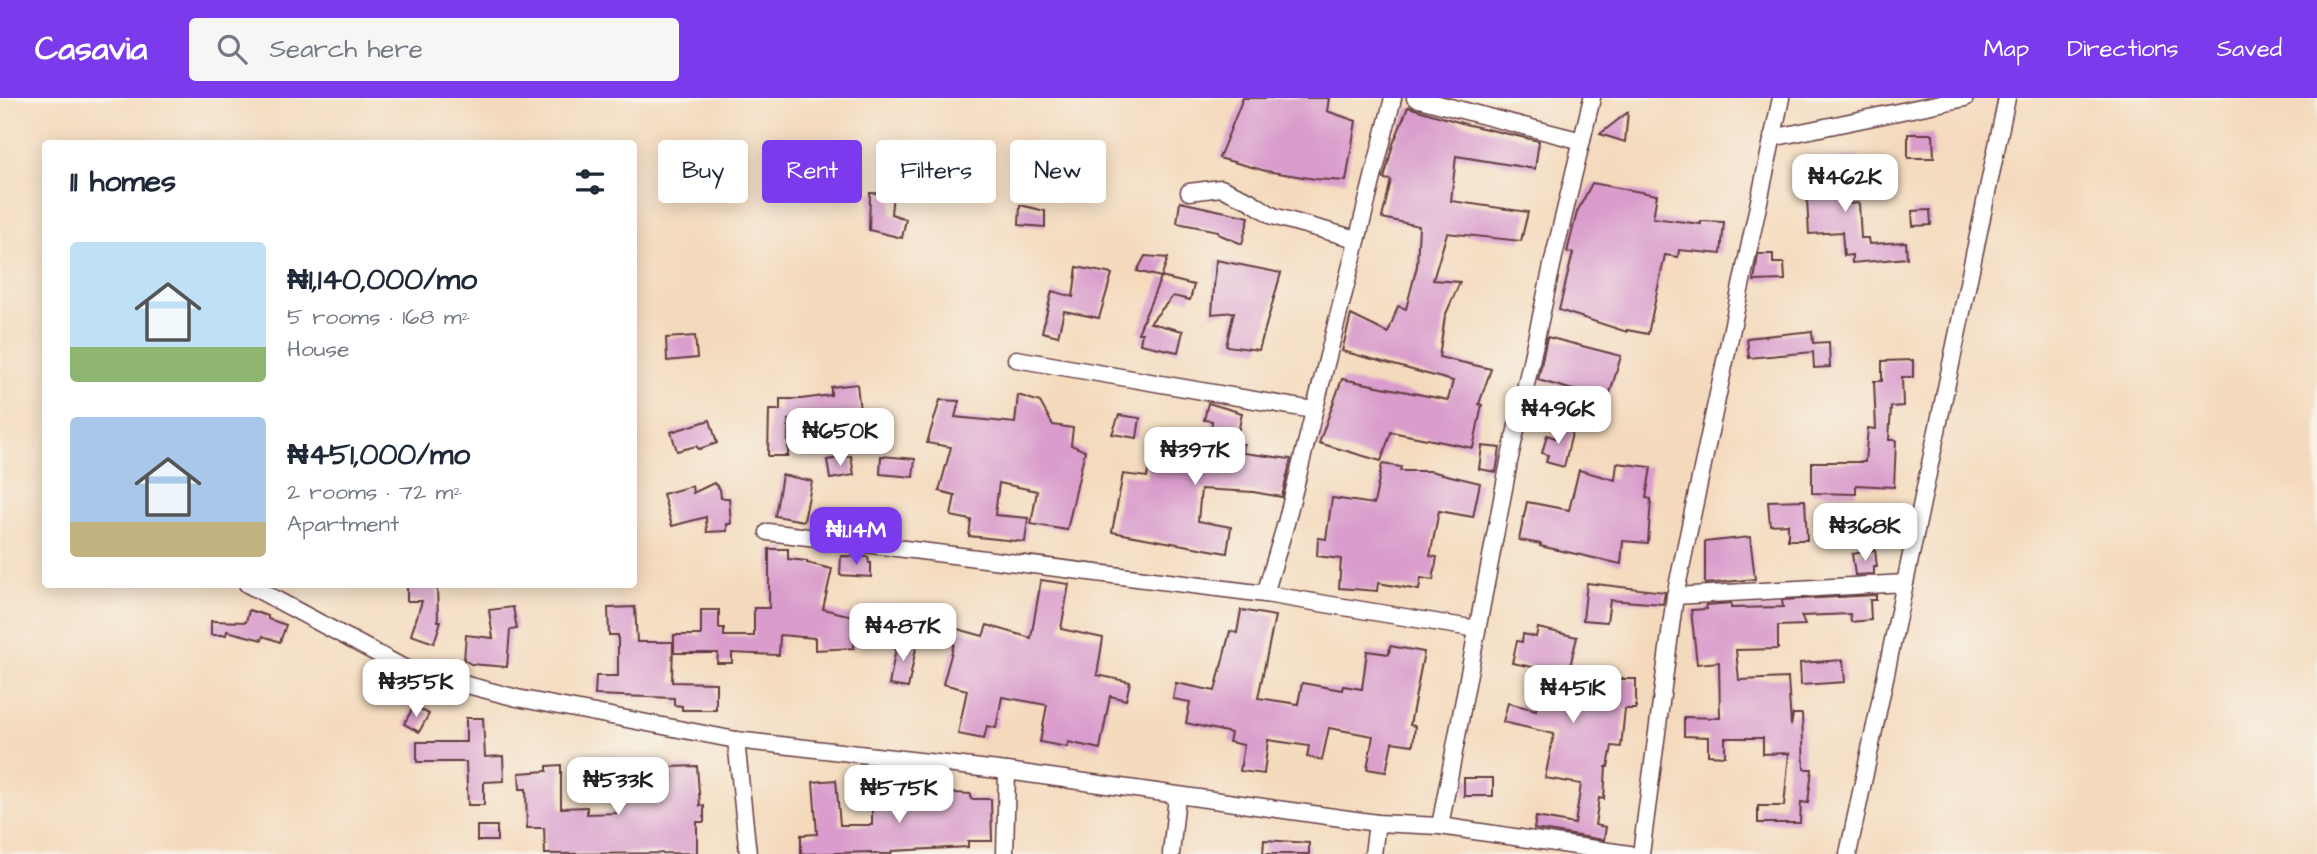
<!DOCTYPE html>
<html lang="en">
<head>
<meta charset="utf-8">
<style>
  :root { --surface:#fff; --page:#f6f6f7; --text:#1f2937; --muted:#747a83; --accent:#7c3aed }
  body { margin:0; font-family:"Architects Daughter",sans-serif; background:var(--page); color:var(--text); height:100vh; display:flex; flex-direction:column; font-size:26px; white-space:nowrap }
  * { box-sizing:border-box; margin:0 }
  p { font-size:23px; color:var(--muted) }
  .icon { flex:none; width:38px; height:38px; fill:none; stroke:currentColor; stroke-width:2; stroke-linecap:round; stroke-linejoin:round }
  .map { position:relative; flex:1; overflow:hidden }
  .side { position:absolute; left:42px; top:42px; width:595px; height:448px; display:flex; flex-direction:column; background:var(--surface); border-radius:7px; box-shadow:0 4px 18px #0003 }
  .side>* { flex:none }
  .banner { position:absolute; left:658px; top:42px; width:665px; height:63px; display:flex; gap:14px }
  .price { position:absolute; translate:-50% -60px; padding:0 16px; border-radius:14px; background:#fff; color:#222; font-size:23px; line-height:46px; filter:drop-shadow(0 2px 4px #0008) }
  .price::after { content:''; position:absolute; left:50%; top:42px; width:21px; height:16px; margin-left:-10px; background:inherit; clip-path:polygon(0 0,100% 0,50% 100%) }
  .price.on { background:var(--accent); color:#fff }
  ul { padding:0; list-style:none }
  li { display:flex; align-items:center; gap:21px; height:175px; padding:0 28px }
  li span { display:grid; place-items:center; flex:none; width:196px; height:140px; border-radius:7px; color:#555 }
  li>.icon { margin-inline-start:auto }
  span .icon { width:84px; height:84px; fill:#fffc; stroke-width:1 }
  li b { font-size:30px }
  h2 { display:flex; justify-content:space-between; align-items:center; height:84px; padding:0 28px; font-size:30px }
  .chip { padding:0 24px; border-radius:7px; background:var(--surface); box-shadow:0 4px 18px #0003; font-size:24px; line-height:63px }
  .chip.on { background:var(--accent); color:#fff }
  header { display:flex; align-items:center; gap:42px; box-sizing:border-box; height:98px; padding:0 35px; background:var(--accent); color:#fff }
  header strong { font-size:33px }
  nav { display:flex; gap:38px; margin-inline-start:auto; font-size:24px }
  .search { width:490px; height:63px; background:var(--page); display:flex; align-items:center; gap:18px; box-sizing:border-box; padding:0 24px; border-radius:7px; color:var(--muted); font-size:26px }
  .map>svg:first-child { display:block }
  .building { fill:#d99ccc }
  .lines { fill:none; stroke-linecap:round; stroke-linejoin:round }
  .minor-casing { stroke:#643b41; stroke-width:19 }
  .minor { stroke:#fff; stroke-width:16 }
</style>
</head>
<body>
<header>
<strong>Casavia</strong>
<div class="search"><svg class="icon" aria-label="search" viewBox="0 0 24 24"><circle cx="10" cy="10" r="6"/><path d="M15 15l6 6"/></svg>Search here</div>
<nav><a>Map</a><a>Directions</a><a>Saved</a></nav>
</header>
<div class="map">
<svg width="2317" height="756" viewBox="0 0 2317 756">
  <rect width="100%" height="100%" fill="#f7f3e8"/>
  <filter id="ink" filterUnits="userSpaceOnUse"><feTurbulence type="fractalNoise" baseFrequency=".0143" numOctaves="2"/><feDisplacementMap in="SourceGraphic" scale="14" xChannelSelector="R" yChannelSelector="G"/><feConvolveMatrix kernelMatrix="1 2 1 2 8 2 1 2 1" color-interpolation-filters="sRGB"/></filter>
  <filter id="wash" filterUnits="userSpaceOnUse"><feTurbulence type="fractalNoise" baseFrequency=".00686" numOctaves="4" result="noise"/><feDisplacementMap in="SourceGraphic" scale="28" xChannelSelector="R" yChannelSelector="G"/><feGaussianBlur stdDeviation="1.57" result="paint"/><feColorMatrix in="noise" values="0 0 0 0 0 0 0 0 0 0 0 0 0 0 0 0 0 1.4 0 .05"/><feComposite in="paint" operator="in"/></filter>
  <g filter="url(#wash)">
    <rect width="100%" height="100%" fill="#f4dabd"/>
    <g id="blocks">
      <g class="building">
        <polygon points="1243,0 1329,0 1327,13 1356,23 1346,83 1315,81 1266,73 1219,60"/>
        <polygon points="1408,9 1465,26 1539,43 1535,71 1456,58 1451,103 1528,114 1521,143 1447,135 1433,182 1460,184 1445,218 1439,259 1491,271 1479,306 1482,307 1473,350 1391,334 1381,363 1319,345 1342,281 1448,302 1453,283 1342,253 1351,217 1388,235 1398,208 1406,211 1417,168 1419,128 1382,120 1391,82 1384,81 1393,46"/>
        <polygon points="1628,14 1625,44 1600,36"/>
        <polygon points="1908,36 1933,36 1934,60 1908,60"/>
        <polygon points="1857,57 1861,75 1842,79 1848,106 1859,105 1861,140 1868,140 1869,146 1906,144 1907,160 1852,165 1852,157 1844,158 1842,134 1809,136 1807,102 1819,101 1814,76 1822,74 1820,65"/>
        <polygon points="1592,85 1657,97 1653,120 1701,126 1701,123 1724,124 1721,156 1679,152 1678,159 1665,157 1648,236 1627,232 1627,234 1559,212 1573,155 1567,154 1577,114"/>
        <polygon points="870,95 893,96 891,116 906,121 902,140 869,132"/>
        <polygon points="1180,104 1249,119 1242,146 1218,136 1218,133 1177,125"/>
        <polygon points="1020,107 1045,113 1045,129 1019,127"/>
        <polygon points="1930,112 1931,127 1913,128 1912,113"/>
        <polygon points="1758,156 1773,156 1773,165 1784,165 1785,182 1754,183"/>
        <polygon points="1145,158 1168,160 1161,179 1137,173"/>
        <polygon points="1216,162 1281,175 1259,252 1226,248 1234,214 1212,216"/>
        <polygon points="1077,169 1112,176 1099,220 1064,213 1058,238 1042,234 1052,193 1073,199"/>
        <polygon points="1161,179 1194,187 1190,202 1173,198 1150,225 1183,233 1178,254 1140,246 1142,235 1138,235"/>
        <polygon points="1812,233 1813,245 1829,244 1830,269 1814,270 1813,254 1749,260 1747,240"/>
        <polygon points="695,238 697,260 667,263 666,240"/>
        <polygon points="1547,239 1621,258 1608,302 1538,282"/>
        <polygon points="1913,262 1913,279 1902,279 1903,308 1891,309 1889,342 1896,342 1894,389 1856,387 1856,396 1812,395 1812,364 1865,364 1868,330 1876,331 1874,283 1882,283 1882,263"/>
        <polygon points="857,286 860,313 788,322 788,358 768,358 769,312 780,312 780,301 801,301 831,297 831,289"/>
        <polygon points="1018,297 1040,304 1053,327 1073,330 1071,347 1085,353 1067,432 1031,426 1037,393 999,385 995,417 1028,420 1025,444 969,438 971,422 951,418 955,397 939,393 951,349 927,345 940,302 959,303 955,319 1015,325"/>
        <polygon points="1208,305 1242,315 1236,345 1244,346 1243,355 1291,361 1282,399 1253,394 1201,391 1198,423 1231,429 1227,455 1112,434 1123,376 1147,379 1152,355 1168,358 1169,350 1210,356 1212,323 1204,322"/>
        <polygon points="1119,317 1140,320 1137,340 1112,336"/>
        <polygon points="710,322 717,345 699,351 696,348 677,353 671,334"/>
        <polygon points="1558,327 1573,331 1564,369 1546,364 1548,357 1542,355 1547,337 1555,340"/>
        <polygon points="1482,348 1500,350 1496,374 1479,371"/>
        <polygon points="851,358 854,377 830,381 827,362"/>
        <polygon points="881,358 915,361 913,379 880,376"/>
        <polygon points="1617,365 1651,369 1646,400 1651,401 1648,445 1623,443 1621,466 1540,448 1541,446 1519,442 1527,404 1569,412 1579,372 1615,382"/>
        <polygon points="1382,366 1401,369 1400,373 1430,373 1480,385 1473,419 1439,413 1430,458 1437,459 1433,482 1421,480 1419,492 1378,485 1377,493 1339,490 1341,461 1317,458 1318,440 1326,441 1332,400 1374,406"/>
        <polygon points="782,377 812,383 804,423 775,418"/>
        <polygon points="714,385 720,391 721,400 729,400 731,426 727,426 727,433 707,434 706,419 672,428 663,396 692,388 693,395"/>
        <polygon points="1805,402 1807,442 1788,442 1788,426 1770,427 1768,403"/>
        <polygon points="1750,439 1755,481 1705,486 1705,444"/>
        <polygon points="769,451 788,451 788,461 807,463 807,465 832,471 823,511 848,517 899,521 898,539 854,536 854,550 815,552 815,540 780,537 779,557 732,555 732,565 717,565 718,555 674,555 674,537 701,537 701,512 719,512 719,530 724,530 724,538 754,538 754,510 769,510"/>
        <polygon points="1875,452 1877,469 1874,469 1874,476 1855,477 1852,456"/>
        <polygon points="841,458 868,459 869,465 871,465 871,479 840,477"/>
        <polygon points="1041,482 1069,486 1061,531 1103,540 1097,577 1130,584 1126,602 1110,598 1100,651 1068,644 1067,649 1040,644 1047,607 1002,599 996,630 987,628 984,641 958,636 967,592 943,586 954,546 932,539 936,525 983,538 987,527 1031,540"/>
        <polygon points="1587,485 1665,494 1663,506 1610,502 1607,524 1583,522"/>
        <polygon points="407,486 437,486 438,523 441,523 434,545 411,537 422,503 407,503"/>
        <polygon points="1876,497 1876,502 1870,502 1871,522 1851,524 1850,516 1801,518 1805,527 1778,528 1778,551 1736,552 1739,582 1788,580 1791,628 1793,616 1802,616 1804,671 1812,671 1808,705 1801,704 1800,725 1758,725 1758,708 1784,708 1789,655 1763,656 1763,640 1725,640 1725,658 1708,657 1708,639 1684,638 1684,619 1720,620 1719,564 1697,566 1691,512 1707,511 1706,507 1731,505 1731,510 1783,509 1782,502"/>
        <polygon points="513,509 517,531 510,532 507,569 471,566 464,562 466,537 493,540 489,512"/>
        <polygon points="635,509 637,544 673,544 672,584 716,585 716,612 682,612 682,608 674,607 674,600 595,597 596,578 618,578 618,537 609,537 608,510"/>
        <polygon points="249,512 268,518 268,521 286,527 280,544 263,538 262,542 227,533 226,537 211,537 211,523 246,524"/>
        <polygon points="1241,512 1275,518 1258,600 1298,606 1302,585 1342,592 1343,588 1362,591 1367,553 1389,556 1390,548 1424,554 1410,627 1415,628 1413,647 1392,644 1386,674 1367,671 1373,638 1329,630 1322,662 1307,659 1309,648 1268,642 1264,676 1240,673 1244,647 1229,644 1231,635 1186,625 1190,604 1173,601 1176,585 1215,593 1230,533 1237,535"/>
        <polygon points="1538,530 1577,539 1566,585 1610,590 1610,581 1636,581 1636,611 1625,611 1621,649 1612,648 1608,669 1606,669 1604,701 1599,700 1595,727 1606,729 1604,742 1534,731 1536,719 1575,726 1581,686 1545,680 1554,636 1503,624 1508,605 1536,612 1543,571 1512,565 1517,543 1522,544 1523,536 1536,539"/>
        <polygon points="898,539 917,545 908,590 889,587"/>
        <polygon points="1843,562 1845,584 1801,587 1800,565"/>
        <polygon points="414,608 429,616 419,634 404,626"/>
        <polygon points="466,620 483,620 485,659 503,658 504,683 484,684 484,707 468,707 466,664 417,664 417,644 466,644"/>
        <polygon points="561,667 561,710 587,709 587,716 618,715 616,706 637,703 636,683 672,679 671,669 697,668 700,708 704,708 704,724 697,724 697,755 545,756 544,730 527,730 526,691 520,691 519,675 547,673 547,668"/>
        <rect x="1464" y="680" width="29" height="18"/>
        <polygon points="836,682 840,727 872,727 872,710 936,708 936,694 971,696 971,701 991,701 992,743 968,743 968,749 892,753 891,756 871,756 871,754 801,756 801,737 817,736 813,684"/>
        <rect x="477" y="728" width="20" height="15"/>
        <polygon points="1264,742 1309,745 1309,756 1263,756"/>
      </g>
    </g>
  </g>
  <g filter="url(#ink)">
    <use href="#blocks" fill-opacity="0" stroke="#643b41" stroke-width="2"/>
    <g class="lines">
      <defs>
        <g id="minor">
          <polyline points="1415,0 1582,43"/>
          <polyline points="1772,40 1965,0"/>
          <polyline points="1189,94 1221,90 1250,103 1273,118 1356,141"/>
          <polyline points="1016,261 1313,312"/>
          <polyline points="768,434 1265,496 1477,531"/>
          <polyline points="247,486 406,571 517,600 736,642 1007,673 1377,725 1440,728 1629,756"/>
          <polyline points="1265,496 1286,425 1393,0"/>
          <polyline points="1675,498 1905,485"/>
          <polyline points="736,642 748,756"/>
          <polyline points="1440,728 1509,364 1555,154 1592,0"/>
          <polyline points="1005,756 1007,673"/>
          <polyline points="1171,756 1177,698"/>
          <polyline points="1373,756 1377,725"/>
          <polyline points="1641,756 1675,498 1781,0"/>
          <polyline points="1848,756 2007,0"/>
        </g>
      </defs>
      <use href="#minor" class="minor-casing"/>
      <use href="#minor" class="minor"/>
    </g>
  </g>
</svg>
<b class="price" style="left:1845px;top:116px">₦462K</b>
<b class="price" style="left:1558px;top:348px">₦496K</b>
<b class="price" style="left:840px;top:370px">₦650K</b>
<b class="price" style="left:1195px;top:389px">₦397K</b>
<b class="price" style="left:1865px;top:465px">₦368K</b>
<b class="price on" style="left:856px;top:469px">₦1.14M</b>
<b class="price" style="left:903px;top:565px">₦487K</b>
<b class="price" style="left:416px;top:621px">₦355K</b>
<b class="price" style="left:1573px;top:627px">₦451K</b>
<b class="price" style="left:618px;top:719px">₦533K</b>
<b class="price" style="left:899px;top:727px">₦575K</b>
<div class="banner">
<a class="chip">Buy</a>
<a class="chip on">Rent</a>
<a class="chip">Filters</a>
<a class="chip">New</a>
</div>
<section class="side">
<h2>11 homes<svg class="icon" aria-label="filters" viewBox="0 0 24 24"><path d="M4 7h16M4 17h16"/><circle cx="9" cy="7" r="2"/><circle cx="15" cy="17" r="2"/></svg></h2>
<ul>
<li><span style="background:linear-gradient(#bfe0f5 75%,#8fb573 0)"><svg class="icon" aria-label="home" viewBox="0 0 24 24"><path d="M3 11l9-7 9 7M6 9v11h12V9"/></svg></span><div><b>₦1,140,000/mo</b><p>5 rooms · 168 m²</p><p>House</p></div></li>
<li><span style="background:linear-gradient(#a9c7e8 75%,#c2b280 0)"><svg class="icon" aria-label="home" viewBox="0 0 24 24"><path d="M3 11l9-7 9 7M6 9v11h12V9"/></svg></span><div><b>₦451,000/mo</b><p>2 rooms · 72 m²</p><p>Apartment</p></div></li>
</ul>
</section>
</div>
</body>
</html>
